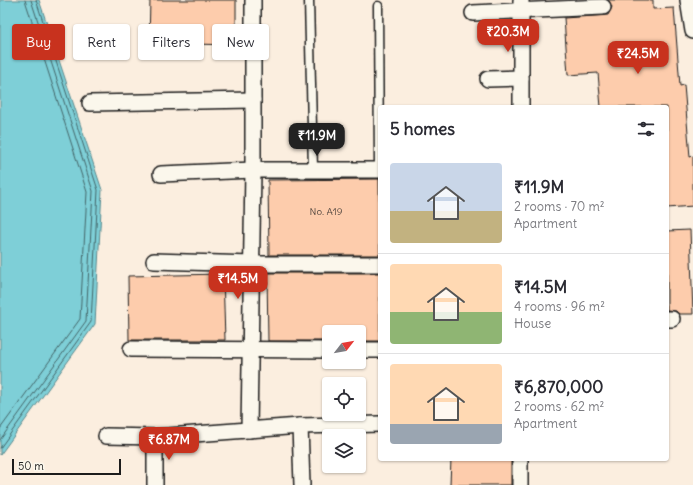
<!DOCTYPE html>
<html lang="en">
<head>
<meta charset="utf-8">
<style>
  :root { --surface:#fff; --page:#f7f7f7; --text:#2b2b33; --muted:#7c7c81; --line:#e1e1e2; --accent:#c8321e }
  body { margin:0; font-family:Delius,sans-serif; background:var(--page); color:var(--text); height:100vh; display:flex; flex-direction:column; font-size:15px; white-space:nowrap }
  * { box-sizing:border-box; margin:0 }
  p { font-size:13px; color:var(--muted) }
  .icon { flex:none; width:22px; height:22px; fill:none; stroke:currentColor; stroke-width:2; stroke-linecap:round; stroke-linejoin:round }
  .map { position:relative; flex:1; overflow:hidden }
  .side { position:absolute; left:378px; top:105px; width:291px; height:356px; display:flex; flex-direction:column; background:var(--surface); border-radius:4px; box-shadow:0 1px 3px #0004 }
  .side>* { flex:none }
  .hud { position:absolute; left:12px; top:24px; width:306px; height:36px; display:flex; gap:8px }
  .needle { width:26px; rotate:59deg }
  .buttons { position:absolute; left:322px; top:325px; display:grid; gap:8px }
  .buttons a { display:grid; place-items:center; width:44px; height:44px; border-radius:4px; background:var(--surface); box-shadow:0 1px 3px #0004; font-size:20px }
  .scale { position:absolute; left:12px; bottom:10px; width:109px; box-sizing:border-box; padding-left:4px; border:2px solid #1c1c1c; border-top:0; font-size:11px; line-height:14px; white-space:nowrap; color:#1c1c1c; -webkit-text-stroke:3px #fbf7ec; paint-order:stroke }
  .price { position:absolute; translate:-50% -34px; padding:0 9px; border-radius:8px; background:var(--accent); color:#fff; font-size:13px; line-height:26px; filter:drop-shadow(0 1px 2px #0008) }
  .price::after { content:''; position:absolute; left:50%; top:24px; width:12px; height:9px; margin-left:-6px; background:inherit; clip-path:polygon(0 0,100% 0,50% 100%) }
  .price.current { background:#222; color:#fff }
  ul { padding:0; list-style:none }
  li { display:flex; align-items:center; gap:12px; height:100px; padding:0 12px }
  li+li { border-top:1px solid var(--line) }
  li span { display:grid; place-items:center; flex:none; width:112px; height:80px; border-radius:4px; color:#555 }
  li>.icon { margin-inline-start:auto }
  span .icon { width:48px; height:48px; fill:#fffc; stroke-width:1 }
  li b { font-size:17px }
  h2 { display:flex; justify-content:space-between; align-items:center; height:48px; padding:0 12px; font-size:17px }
  .chip { padding:0 14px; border-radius:4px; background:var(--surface); box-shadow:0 1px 3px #0004; font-size:14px; line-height:36px }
  .chip.current { background:var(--accent); color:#fff }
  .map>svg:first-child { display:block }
  .water { fill:#7ecfd7; stroke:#57878c }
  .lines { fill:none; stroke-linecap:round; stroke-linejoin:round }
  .shore { stroke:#436467; stroke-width:1 }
  .building { fill:#fdccac; stroke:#1c1c1c }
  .service-casing { stroke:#1c1c1c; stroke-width:11 }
  .minor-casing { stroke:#1c1c1c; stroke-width:18 }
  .service { stroke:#fbf7ec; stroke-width:8 }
  .minor { stroke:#fbf7ec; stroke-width:15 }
  .labels { text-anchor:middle; stroke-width:3; stroke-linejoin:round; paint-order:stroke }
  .number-label { font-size:10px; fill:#544840 }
</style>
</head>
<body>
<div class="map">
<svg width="693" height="485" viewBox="0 0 693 485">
  <rect width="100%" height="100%" fill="#fbeedf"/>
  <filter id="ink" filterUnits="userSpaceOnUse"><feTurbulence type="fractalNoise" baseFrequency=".025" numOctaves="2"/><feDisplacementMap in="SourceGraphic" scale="8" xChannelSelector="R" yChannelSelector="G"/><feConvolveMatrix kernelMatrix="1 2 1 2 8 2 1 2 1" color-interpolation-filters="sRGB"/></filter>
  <g filter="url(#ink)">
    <polygon class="water" points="0,0 39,0 102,190 95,324 0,455"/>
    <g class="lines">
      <g class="shore">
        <polyline points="0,429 80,319 87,192 25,0"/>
        <polyline points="0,440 86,321 93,191 31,0"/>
        <polyline points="0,448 91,322 98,190 36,0"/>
      </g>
    </g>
    <g class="building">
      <polygon points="150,0 236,0 236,45 149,43"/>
      <polygon points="608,0 653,0 653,9 674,8 680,86 684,85 690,157 693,156 693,206 667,208 667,107 601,107 598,73 568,75 564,18 608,15 612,7"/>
      <polygon points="379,179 380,255 269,255 268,180"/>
      <polygon points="690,230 693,314 679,314 676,311 667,310 667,231"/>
      <polygon points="267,273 380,273 380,341 359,341 359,332 329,332 329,341 268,341"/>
      <polygon points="223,274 225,340 129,340 128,276"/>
      <polygon points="451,459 511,459 511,485 450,485"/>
    </g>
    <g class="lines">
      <defs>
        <g id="service">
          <polyline points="309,0 313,170"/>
          <polyline points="378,6 379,170"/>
        </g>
        <g id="minor">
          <polyline points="688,0 693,31"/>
          <polyline points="473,13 603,7"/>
          <polyline points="488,79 521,78"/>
          <polyline points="90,103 253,100"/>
          <polyline points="521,107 521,0"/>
          <polyline points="161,174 253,170 380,170"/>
          <polyline points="154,261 252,264 380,264"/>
          <polyline points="667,319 672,319"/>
          <polyline points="131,349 329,350"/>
          <polyline points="359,350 380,350"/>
          <polyline points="300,426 302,485"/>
          <polyline points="249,430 253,170 253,0"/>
          <polyline points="106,436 155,437 300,426 380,424"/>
          <polyline points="155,485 155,437"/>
          <polyline points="520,485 520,459"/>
        </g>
      </defs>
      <use href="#service" class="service-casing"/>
      <use href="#minor" class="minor-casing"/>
      <use href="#service" class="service"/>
      <use href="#minor" class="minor"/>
    </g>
  </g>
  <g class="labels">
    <g class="number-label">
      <text x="326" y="215">No. A19</text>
    </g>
  </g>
</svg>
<div class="buttons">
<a><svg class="needle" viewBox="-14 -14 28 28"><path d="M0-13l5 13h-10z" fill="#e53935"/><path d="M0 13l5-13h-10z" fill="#7c7c81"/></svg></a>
<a><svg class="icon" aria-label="locate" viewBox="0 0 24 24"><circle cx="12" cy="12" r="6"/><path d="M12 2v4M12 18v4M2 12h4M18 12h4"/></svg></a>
<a><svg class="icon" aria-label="layers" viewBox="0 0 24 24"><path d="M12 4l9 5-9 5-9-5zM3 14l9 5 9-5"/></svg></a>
</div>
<div class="scale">50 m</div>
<b class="price" style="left:508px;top:53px">₹20.3M</b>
<b class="price" style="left:638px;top:75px">₹24.5M</b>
<b class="price current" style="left:317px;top:157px">₹11.9M</b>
<b class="price" style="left:238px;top:300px">₹14.5M</b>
<b class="price" style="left:169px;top:461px">₹6.87M</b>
<div class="hud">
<a class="chip current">Buy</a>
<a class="chip">Rent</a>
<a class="chip">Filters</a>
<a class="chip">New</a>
</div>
<section class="side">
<h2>5 homes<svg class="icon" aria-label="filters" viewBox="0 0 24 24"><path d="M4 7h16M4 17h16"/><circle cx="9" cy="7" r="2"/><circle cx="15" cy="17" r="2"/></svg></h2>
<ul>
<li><span style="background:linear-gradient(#c9d6e8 60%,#c2b280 0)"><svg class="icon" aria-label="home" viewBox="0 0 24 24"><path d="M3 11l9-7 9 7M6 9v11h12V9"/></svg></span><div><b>₹11.9M</b><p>2 rooms · 70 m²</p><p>Apartment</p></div></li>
<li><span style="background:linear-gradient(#ffd9b3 60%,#8fb573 0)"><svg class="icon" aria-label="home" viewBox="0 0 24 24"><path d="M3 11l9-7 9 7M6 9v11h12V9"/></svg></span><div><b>₹14.5M</b><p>4 rooms · 96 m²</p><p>House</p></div></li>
<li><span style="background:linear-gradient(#ffd9b3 75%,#9aa5b1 0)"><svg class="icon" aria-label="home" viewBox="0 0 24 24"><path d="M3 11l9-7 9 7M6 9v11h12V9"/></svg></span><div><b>₹6,870,000</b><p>2 rooms · 62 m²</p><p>Apartment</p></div></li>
</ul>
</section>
</div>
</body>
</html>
